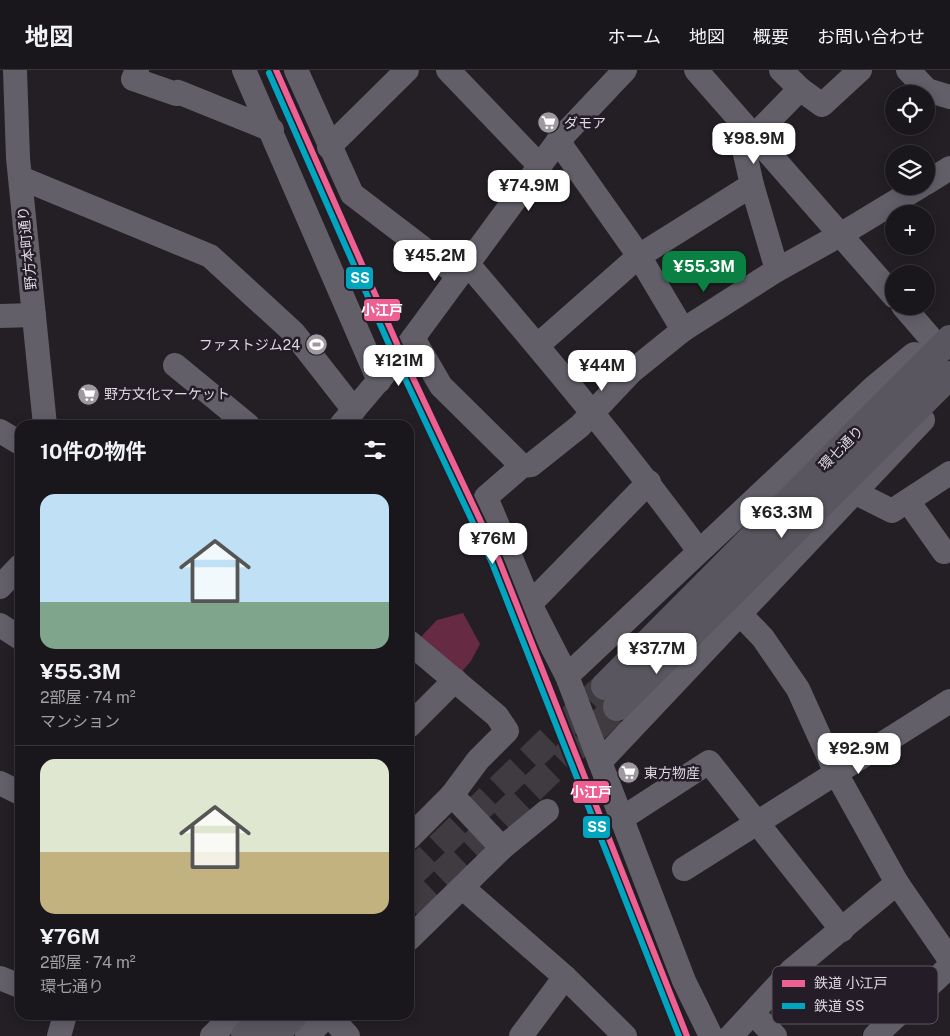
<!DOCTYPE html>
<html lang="ja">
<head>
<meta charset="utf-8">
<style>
  :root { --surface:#1a171c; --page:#272429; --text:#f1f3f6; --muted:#9f9fa3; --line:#38363b; --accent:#0b8043 }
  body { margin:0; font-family:"Public Sans","Noto Sans JP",sans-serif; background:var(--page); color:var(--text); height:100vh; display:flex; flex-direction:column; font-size:19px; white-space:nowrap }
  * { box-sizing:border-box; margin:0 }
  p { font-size:16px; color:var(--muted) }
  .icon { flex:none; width:28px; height:28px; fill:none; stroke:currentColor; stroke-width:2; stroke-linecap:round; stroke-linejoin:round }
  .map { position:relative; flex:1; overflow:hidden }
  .drawer { position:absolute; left:15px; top:350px; width:399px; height:600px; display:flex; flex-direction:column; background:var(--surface); border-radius:15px; box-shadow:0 2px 12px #0003,0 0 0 1px var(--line) }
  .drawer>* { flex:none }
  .tools { position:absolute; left:885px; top:15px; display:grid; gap:10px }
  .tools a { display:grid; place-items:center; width:50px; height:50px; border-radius:50%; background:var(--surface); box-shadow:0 2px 12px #0003,0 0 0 1px var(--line); font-size:25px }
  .price { position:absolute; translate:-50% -42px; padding:0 11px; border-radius:10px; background:#fff; color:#222; font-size:16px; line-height:32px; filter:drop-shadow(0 1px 2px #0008) }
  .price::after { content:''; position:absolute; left:50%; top:30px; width:15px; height:11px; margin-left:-8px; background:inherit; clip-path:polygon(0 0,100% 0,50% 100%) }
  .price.selected { background:var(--accent); color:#fff }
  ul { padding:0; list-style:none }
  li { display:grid; align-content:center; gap:10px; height:265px; padding:0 25px }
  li+li { border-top:1px solid var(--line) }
  li span { display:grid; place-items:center; height:155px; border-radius:15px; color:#555 }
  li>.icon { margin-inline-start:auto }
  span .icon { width:90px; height:90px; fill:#fffc; stroke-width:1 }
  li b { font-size:21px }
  h2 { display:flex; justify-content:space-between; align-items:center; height:60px; padding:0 25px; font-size:21px }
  header { display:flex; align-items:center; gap:30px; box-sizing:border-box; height:70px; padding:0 25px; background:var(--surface); border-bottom:1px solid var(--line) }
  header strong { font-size:24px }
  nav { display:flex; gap:28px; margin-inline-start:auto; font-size:18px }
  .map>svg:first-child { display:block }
  .green { fill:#662a42 }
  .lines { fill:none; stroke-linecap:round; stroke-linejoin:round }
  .major-tunnel { stroke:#3f3b41; stroke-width:28; stroke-dasharray:28 14; stroke-linecap:butt }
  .minor { stroke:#625f69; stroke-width:24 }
  .major { stroke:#5a5660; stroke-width:28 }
  .rail-1-casing { stroke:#241d27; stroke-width:10 }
  .rail-2-casing { stroke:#241d27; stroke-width:10 }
  .rail-1 { stroke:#ed6091; stroke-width:6 }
  .rail-2 { stroke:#00a6bf; stroke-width:6 }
  .labels { text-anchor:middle; stroke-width:5; stroke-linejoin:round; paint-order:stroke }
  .poi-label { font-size:14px; fill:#dfdae1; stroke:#241d27; text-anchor:start }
  .street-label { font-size:14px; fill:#dfdae1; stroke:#241d27 }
  .key { fill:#241d27; stroke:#5c565f; stroke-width:1 }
  .key-label { font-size:14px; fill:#dfdae1 }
  .line-badge { stroke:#241d27; stroke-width:2 }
  .badge-label { font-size:14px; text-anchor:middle; font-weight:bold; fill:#fff }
</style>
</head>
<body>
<header>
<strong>地図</strong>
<nav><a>ホーム</a><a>地図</a><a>概要</a><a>お問い合わせ</a></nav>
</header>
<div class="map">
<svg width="950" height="966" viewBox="0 0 950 966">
  <rect width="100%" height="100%" fill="#231f25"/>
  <polygon class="green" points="463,543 480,574 471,591 458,606 416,572 437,550"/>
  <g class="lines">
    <g class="major-tunnel">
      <polyline points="409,806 605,616"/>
      <polyline points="409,836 617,637"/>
    </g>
    <g class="minor">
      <polyline points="15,0 18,88 45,355"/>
      <polyline points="137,0 133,9 176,24 178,22 272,60"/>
      <polyline points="244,0 379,311"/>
      <polyline points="296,0 352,124 458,205"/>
      <polyline points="448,0 540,96"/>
      <polyline points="696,0 894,226"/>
      <polyline points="908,0 927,20 950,27"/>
      <polyline points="800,19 822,35 860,0"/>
      <polyline points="751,62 743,75 752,115 777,200"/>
      <polyline points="754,66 800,19 781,0"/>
      <polyline points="558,71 639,186 683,260"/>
      <polyline points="329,77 407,0"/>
      <polyline points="21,108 210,186 293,262 354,340"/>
      <polyline points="926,113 950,98"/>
      <path d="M467,193C547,287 626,381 699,481"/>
      <polyline points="903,236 940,279"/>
      <polyline points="0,246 34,245"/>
      <polyline points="413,268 441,316 522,396"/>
      <polyline points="538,275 639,186 752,115"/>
      <polyline points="175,295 248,355"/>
      <polyline points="341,355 402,283 558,71 625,0"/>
      <polyline points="0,361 20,373"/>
      <polyline points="854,422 892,441 950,403"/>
      <polyline points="908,431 944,482"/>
      <polyline points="0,517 20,496"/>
      <polyline points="530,534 649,412"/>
      <polyline points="740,544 763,568 798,619 836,703 897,813 950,890"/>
      <polyline points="0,555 20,568"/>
      <polyline points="409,572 497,646 507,661 478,690 452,725 409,768"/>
      <polyline points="567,606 874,317 914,284 932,287"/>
      <polyline points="409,656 455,610"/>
      <polyline points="600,692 923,350"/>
      <polyline points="0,713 20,723"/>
      <polyline points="621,749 709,692 842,860"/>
      <polyline points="502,778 547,741"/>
      <polyline points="684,799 950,631"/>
      <polyline points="463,818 565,907 625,966"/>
      <polyline points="409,869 502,778 452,725"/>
      <polyline points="0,908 20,916"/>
      <polyline points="753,943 775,966"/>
      <polyline points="329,945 348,966"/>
      <polyline points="59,966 65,945"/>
      <polyline points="212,966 233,945"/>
      <polyline points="307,966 328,945"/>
      <polyline points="521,966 565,907"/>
      <polyline points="711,966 684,911 567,606 530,534 486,427 522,396 531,395 580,356 631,302 683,260 777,200 840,165 921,116"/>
      <polyline points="731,966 792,900 897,813"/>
      <polyline points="875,966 950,896"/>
    </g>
    <g class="major">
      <polyline points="605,616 950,269"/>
      <polyline points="617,637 950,305"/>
      <polyline points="245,966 266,945"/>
      <polyline points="274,966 293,946"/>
    </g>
    <defs>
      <polyline id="rail-1" points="276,0 398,276 499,490 687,966"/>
      <polyline id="rail-2" points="269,3 391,279 492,493 679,966"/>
    </defs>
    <use href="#rail-1" class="rail-1-casing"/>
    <use href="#rail-2" class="rail-2-casing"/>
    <use href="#rail-1" class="rail-1"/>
    <use href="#rail-2" class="rail-2"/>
  </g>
  <defs>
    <symbol id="supermarket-disc" viewBox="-11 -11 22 22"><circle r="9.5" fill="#9d999f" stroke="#241d27"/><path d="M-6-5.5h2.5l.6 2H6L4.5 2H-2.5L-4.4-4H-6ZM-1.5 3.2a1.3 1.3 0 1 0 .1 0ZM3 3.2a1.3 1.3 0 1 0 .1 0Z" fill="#fff"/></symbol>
    <symbol id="stadium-disc" viewBox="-11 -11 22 22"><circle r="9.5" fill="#9d999f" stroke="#241d27"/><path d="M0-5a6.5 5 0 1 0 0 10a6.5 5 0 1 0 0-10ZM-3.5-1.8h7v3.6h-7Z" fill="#fff"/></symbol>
  </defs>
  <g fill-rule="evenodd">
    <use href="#supermarket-disc" x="536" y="40" width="25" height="25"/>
    <use href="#stadium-disc" x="304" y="262" width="25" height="25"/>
    <use href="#supermarket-disc" x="76" y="312" width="25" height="25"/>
    <use href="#supermarket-disc" x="616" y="690" width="25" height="25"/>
  </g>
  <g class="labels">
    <g class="poi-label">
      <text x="564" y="58">ダモア</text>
      <text x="300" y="280" text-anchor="end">ファストジム24</text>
      <text x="104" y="329">野方文化マーケット</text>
      <text x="644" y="708">東方物産</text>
    </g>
    <g class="street-label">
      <text transform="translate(27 178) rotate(-96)" y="5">野方本町通り</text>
      <text transform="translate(841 378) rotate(-45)" y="5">環七通り</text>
    </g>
  </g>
  <rect x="772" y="896" width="166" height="58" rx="8" class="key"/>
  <rect x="782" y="910" width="23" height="7" fill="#ed6091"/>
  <rect x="782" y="933" width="23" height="6" fill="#00a6bf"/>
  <g class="key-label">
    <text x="814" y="918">鉄道 小江戸</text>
    <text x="814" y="941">鉄道 SS</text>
  </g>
  <g class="line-badge">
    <rect x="345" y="196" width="29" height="24" rx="5" fill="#00a6bf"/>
    <rect x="363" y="228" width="38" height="24" rx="5" fill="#ed6091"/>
    <rect x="572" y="710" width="38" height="24" rx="5" fill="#ed6091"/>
    <rect x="582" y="745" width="29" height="24" rx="5" fill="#00a6bf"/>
  </g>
  <g class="badge-label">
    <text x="360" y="213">SS</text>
    <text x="382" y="245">小江戸</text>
    <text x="591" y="727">小江戸</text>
    <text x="597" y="762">SS</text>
  </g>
</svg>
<div class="tools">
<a><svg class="icon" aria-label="locate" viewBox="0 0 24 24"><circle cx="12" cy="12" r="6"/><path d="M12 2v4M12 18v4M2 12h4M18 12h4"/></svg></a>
<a><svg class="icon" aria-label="layers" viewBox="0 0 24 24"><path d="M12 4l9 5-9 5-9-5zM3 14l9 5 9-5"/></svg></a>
<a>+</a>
<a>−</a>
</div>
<b class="price" style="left:754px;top:95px">¥98.9M</b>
<b class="price" style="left:529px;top:142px">¥74.9M</b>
<b class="price" style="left:435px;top:212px">¥45.2M</b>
<b class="price selected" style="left:704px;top:223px">¥55.3M</b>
<b class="price" style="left:399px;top:317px">¥121M</b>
<b class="price" style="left:602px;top:322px">¥44M</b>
<b class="price" style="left:782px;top:469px">¥63.3M</b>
<b class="price" style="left:493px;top:495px">¥76M</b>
<b class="price" style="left:657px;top:605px">¥37.7M</b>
<b class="price" style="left:859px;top:705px">¥92.9M</b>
<section class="drawer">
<h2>10件の物件<svg class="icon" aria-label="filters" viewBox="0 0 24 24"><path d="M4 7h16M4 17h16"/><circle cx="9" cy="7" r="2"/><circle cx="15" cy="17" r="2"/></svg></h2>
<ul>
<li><span style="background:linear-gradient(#bfe0f5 70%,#7fa58c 0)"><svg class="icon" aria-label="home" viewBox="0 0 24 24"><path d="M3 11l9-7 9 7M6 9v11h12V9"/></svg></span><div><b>¥55.3M</b><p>2部屋 · 74 m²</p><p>マンション</p></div></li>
<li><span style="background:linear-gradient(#dfe7d0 60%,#c2b280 0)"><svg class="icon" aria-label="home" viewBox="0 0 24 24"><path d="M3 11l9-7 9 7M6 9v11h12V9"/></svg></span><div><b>¥76M</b><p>2部屋 · 74 m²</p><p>環七通り</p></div></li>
</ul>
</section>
</div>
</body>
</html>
